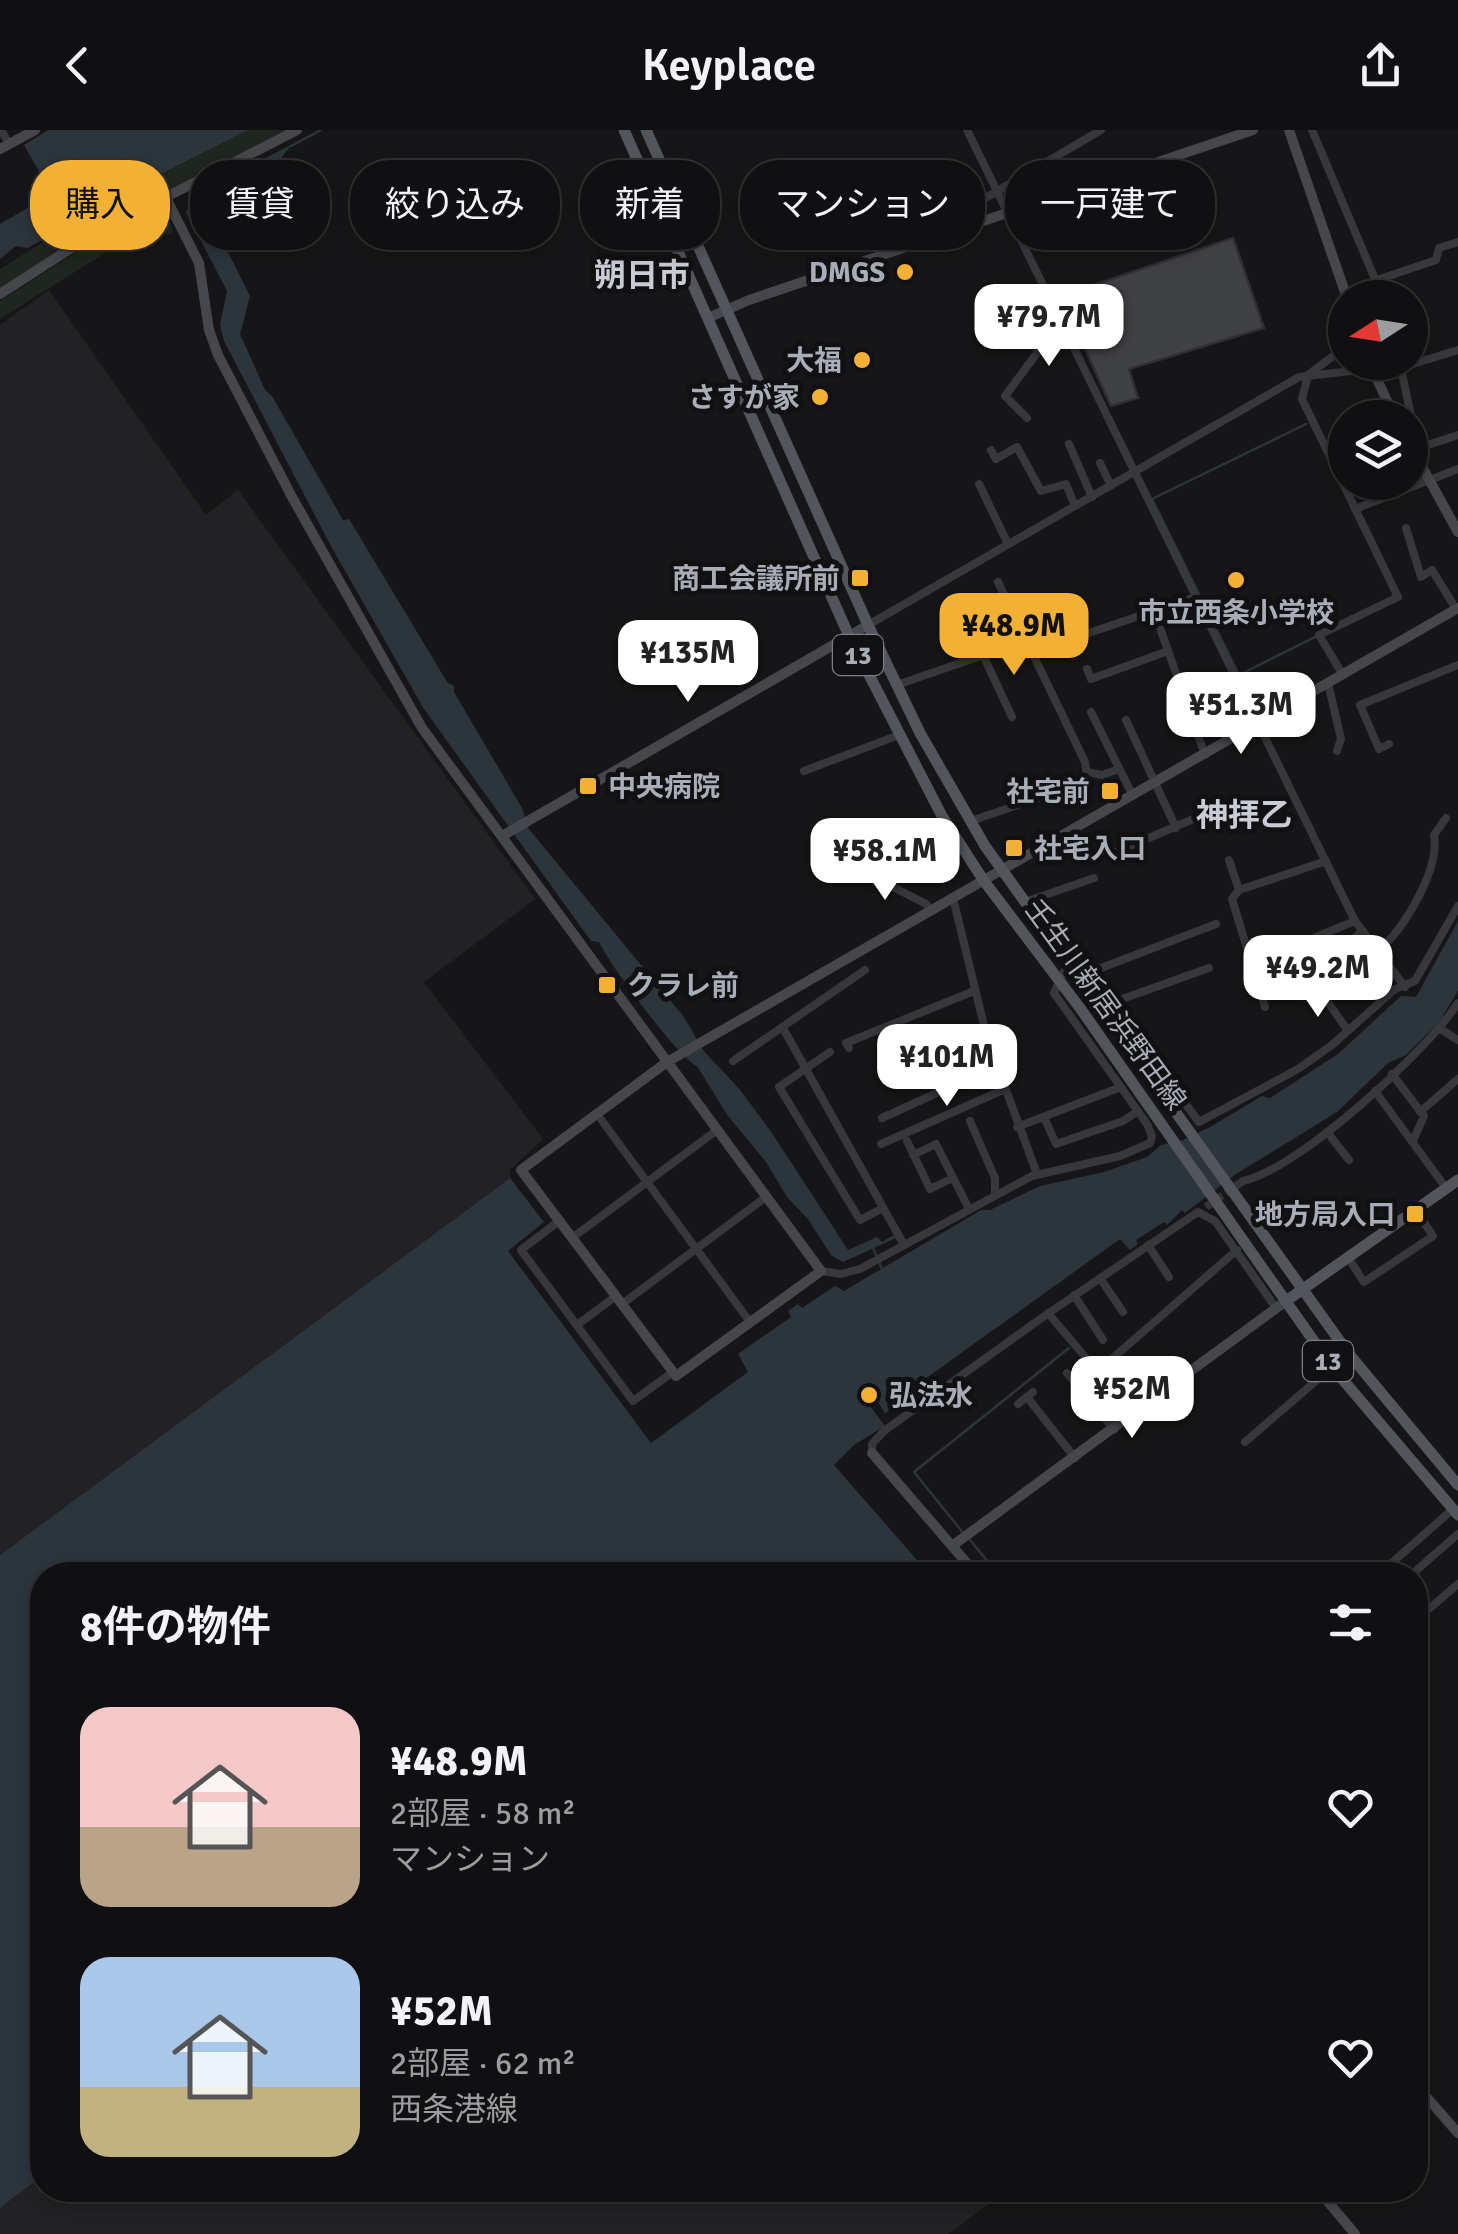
<!DOCTYPE html>
<html lang="ja">
<head>
<meta charset="utf-8">
<style>
  :root { --surface:#101012; --page:#19191b; --text:#f1f3f6; --muted:#9c9d9f; --line:#303032; --accent:#f2b134 }
  body { margin:0; font-family:Signika,"Noto Sans JP",sans-serif; background:var(--page); color:var(--text); height:100vh; display:flex; flex-direction:column; font-size:38px; white-space:nowrap }
  * { box-sizing:border-box; margin:0 }
  p { font-size:32px; color:var(--muted) }
  .icon { flex:none; width:55px; height:55px; fill:none; stroke:currentColor; stroke-width:2; stroke-linecap:round; stroke-linejoin:round }
  .map { position:relative; flex:1; overflow:hidden }
  .drawer { position:absolute; left:30px; top:1432px; width:1398px; height:640px; display:flex; flex-direction:column; background:var(--surface); border-radius:40px; box-shadow:0 5px 15px #0003,0 0 0 2px var(--line) }
  .drawer>* { flex:none }
  .hud { position:absolute; left:30px; top:30px; width:1400px; height:90px; display:flex; gap:20px }
  .needle { width:65px; rotate:258deg }
  .tools { position:absolute; left:1328px; top:150px; display:grid; gap:20px }
  .tools a { display:grid; place-items:center; width:100px; height:100px; border-radius:50%; background:var(--surface); box-shadow:0 5px 15px #0003,0 0 0 2px var(--line); font-size:50px }
  .price { position:absolute; translate:-50% -85px; padding:0 22px; border-radius:20px; background:#fff; color:#222; font-size:32px; line-height:65px; filter:drop-shadow(0 2px 5px #0008) }
  .price::after { content:''; position:absolute; left:50%; top:60px; width:30px; height:22px; margin-left:-15px; background:inherit; clip-path:polygon(0 0,100% 0,50% 100%) }
  .price.current { background:var(--accent); color:#111 }
  ul { padding:0; list-style:none }
  li { display:flex; align-items:center; gap:30px; height:250px; padding:0 50px }
  li span { display:grid; place-items:center; flex:none; width:280px; height:200px; border-radius:30px; color:#555 }
  li>.icon { margin-inline-start:auto }
  span .icon { width:120px; height:120px; fill:#fffc; stroke-width:1 }
  li b { font-size:42px }
  h2 { display:flex; justify-content:space-between; align-items:center; height:120px; padding:0 50px; font-size:42px }
  .chip { padding:0 35px; border-radius:40px; background:var(--surface); box-shadow:0 5px 15px #0003,0 0 0 2px var(--line); font-size:35px; line-height:90px }
  .chip.current { background:var(--accent); color:#111 }
  header { display:flex; justify-content:space-between; align-items:center; height:130px; padding:0 50px; background:var(--surface); font-size:45px; font-weight:600 }
  .map>svg:first-child { display:block }
  .built { fill:#222225 }
  .green { fill:#1e261f }
  .water { fill:#2c353c }
  .lines { fill:none; stroke-linecap:round; stroke-linejoin:round }
  .stream { stroke:#2c353c; stroke-width:2.5 }
  .building { fill:#404145; stroke:#303034; stroke-width:2.5 }
  .street-tunnel { stroke:#333438; stroke-width:8; stroke-dasharray:8 4; stroke-linecap:butt }
  .street { stroke:#37383d; stroke-width:8 }
  .secondary { stroke:#45474d; stroke-width:10 }
  .primary { stroke:#53555c; stroke-width:11 }
  .poi-dot { fill:#f2b134; stroke:#111113; stroke-width:4 }
  .labels { text-anchor:middle; stroke-width:10; stroke-linejoin:round; paint-order:stroke }
  .shield { fill:#111113; stroke:#7b7e86; stroke-width:2.5 }
  .shield-label { font-size:25px; font-weight:bold; fill:#a8adb8 }
  .poi-label { font-size:28px; font-weight:bold; fill:#a8adb8; stroke:#111113; text-anchor:end }
  .street-label { font-size:28px; fill:#a8adb8; stroke:#111113 }
  .quarter-label { font-size:32px; font-weight:bold; fill:#c9ccd4; stroke:#111113 }
</style>
</head>
<body>
<header><svg class="icon" aria-label="back" viewBox="0 0 24 24"><path d="M15 5l-7 7 7 7"/></svg>Keyplace<svg class="icon" aria-label="share" viewBox="0 0 24 24"><path d="M12 15V3M7 8l5-5 5 5M5 13v7h14v-7"/></svg></header>
<div class="map">
<svg width="1458" height="2104" viewBox="0 0 1458 2104">
  <rect width="100%" height="100%" fill="#161618"/>
  <g class="built">
    <polygon points="49,160 206,385 238,360 535,769 424,852 543,1009 510,1040 510,1048 0,1425 0,195"/>
    <polygon points="42,2046 42,2060 1008,2060 948,2104 0,2104 0,2078"/>
  </g>
  <g class="green">
    <polygon points="248,0 286,0 100,97 0,161 0,139 100,76"/>
    <polygon points="161,78 166,80 173,102 168,105 152,96 143,99 0,189 0,171 80,120"/>
  </g>
  <g class="water">
    <polygon points="48,0 248,0 126,62 28,118 16,116 0,129 0,94 52,64 24,15"/>
    <path d="M291,15L280,30L205,76L250,166L240,204L265,260L272,266L343,390L349,389L447,552L454,556V562L522,678L528,698L684,887L703,920L741,961L772,1003L848,1120L877,1107L882,1112L894,1105L896,1108L843,1132L831,1125L808,1089L787,1067L766,1032L728,986L697,936C679,929 609,834 599,812L591,811L424,579L332,418L224,211L220,195L227,161L186,82L200,61Z"/>
    <polygon points="1458,791 1458,861 1439,892 1406,925 1388,933 1337,982 1236,1044 1185,1083 1182,1080 1167,1095 1164,1092 1136,1110 1138,1114 1130,1120 1120,1109 911,1259 913,1263 885,1284 871,1259 859,1261 885,1296 854,1315 834,1335 930,1445 42,1445 42,2046 0,2078 0,1425 510,1048 544,1092 508,1121 651,1313 748,1242 738,1224 791,1187 788,1181 798,1174 802,1178 835,1156 844,1161 981,1080 990,1080 1040,1056 1104,1042 1147,1027 1161,1015 1183,1010 1210,997 1262,966 1270,968 1338,924 1401,866 1416,867"/>
  </g>
  <g class="lines">
    <g class="stream">
      <polyline points="291,16 321,0"/>
      <polyline points="1306,294 1152,369 1239,545 1315,507"/>
      <polyline points="873,1118 882,1139"/>
      <polyline points="964,1404 914,1342 1069,1218"/>
      <polyline points="970,1410 999,1445"/>
    </g>
  </g>
  <polygon class="building" points="1233,108 1264,198 1129,239 1138,268 1111,276 1061,166"/>
  <g class="lines">
    <polyline class="street-tunnel" points="1206,1077 1243,1051"/>
    <g class="street">
      <polyline points="1,0 9,14"/>
      <polyline points="967,0 1355,791 1405,857"/>
      <polyline points="1312,0 1383,168"/>
      <polyline points="943,105 943,93 1101,0"/>
      <polyline points="1377,150 1436,130 1439,118 1458,112"/>
      <polyline points="1400,234 1413,295 1413,320 1458,305"/>
      <polyline points="1027,288 1005,266 1061,191"/>
      <polyline points="1069,314 1092,367"/>
      <polyline points="991,320 996,329 1017,317 1041,361 1066,354 1075,376"/>
      <polyline points="1100,333 1111,356"/>
      <polyline points="979,354 1008,414"/>
      <polyline points="1355,379 1458,339"/>
      <polyline points="1406,398 1421,447 1432,440 1456,479"/>
      <polyline points="1196,467 1154,481 1205,625"/>
      <polyline points="868,495 1299,247 1413,234 1458,220"/>
      <polyline points="1068,501 1073,517"/>
      <polyline points="1071,509 1154,481"/>
      <polyline points="983,525 1012,587"/>
      <polyline points="1087,539 1091,549 1168,521"/>
      <polyline points="1343,545 1319,505 1398,467 1302,269 1308,245 1345,217"/>
      <polyline points="1328,553 1341,609 1337,621"/>
      <polyline points="897,555 1026,510"/>
      <polyline points="1091,582 1133,666"/>
      <polyline points="1126,590 1176,698"/>
      <polyline points="1389,614 1379,619 1360,575 1458,535"/>
      <polyline points="804,641 899,605"/>
      <polyline points="1087,642 1102,645 1119,639"/>
      <polyline points="971,691 1073,656 1087,646 1085,632 998,452"/>
      <polyline points="1109,725 1219,678"/>
      <polyline points="1229,730 1239,760"/>
      <polyline points="862,741 926,774 931,781"/>
      <polyline points="953,768 987,908 1037,1044"/>
      <polyline points="1025,772 1094,748"/>
      <polyline points="1216,794 1088,843 1199,992 1298,939 1332,915 1395,859 1415,851 1458,776"/>
      <polyline points="1316,807 1355,791"/>
      <path d="M1378,821C1405,798 1440,739 1434,705L1446,688"/>
      <polyline points="1311,842 1363,801"/>
      <polyline points="1318,858 1348,901"/>
      <polyline points="1311,864 1324,852"/>
      <polyline points="1111,873 1209,838"/>
      <polyline points="1265,877 1232,769 1239,760 1326,731"/>
      <polyline points="783,898 904,1115"/>
      <polyline points="1439,898 1458,910"/>
      <polyline points="849,918 846,913 974,861"/>
      <polyline points="830,922 779,957 860,1090 883,1078"/>
      <polyline points="733,931 865,840"/>
      <polyline points="1392,944 1424,986 1413,1011"/>
      <polyline points="1375,961 1446,1058"/>
      <polyline points="1420,982 1458,949"/>
      <polyline points="597,984 750,1192"/>
      <polyline points="1044,987 1056,1014 1123,991 1138,981"/>
      <polyline points="882,988 996,936"/>
      <polyline points="970,991 995,1048 995,1065"/>
      <polyline points="1017,997 1121,957"/>
      <polyline points="1327,1002 1349,1030"/>
      <polyline points="907,1011 930,1059 953,1048"/>
      <polyline points="881,1014 1003,960"/>
      <polyline points="913,1025 936,1014 969,1079"/>
      <path d="M1243,1051C1299,1039 1426,922 1458,873"/>
      <polyline points="559,1091 521,1120 633,1271 673,1242"/>
      <polyline points="572,1108 717,1000"/>
      <polyline points="1148,1115 1169,1147"/>
      <polyline points="1347,1126 1364,1152 1433,1106 1416,1080"/>
      <polyline points="821,1141 841,1144 860,1139 1032,1046 1120,1026 1150,1013 1152,1006 1147,994 1054,863 1068,833"/>
      <polyline points="1100,1148 1123,1182"/>
      <polyline points="1074,1165 1103,1210"/>
      <polyline points="622,1174 766,1067"/>
      <polyline points="1048,1183 1134,1285"/>
      <polyline points="577,1195 616,1166"/>
      <polyline points="1098,1241 1237,1120"/>
      <polyline points="1067,1243 1114,1300"/>
      <polyline points="1027,1267 1075,1328"/>
      <polyline points="1018,1274 1033,1262"/>
      <polyline points="1245,1312 1332,1237"/>
      <polyline points="872,1323 872,1314 884,1301 1043,1187 1198,1082 1215,1091 1276,1178"/>
      <polyline points="1378,1445 1453,1379"/>
      <polyline points="1411,1445 1458,1404"/>
      <polyline points="1415,1491 1458,1454"/>
    </g>
    <g class="secondary">
      <polyline points="1289,0 1347,168"/>
      <polyline points="0,19 35,0"/>
      <polyline points="166,68 199,133 209,200 218,225 292,367 422,598 821,1141 676,1246 521,1040 667,932 1458,478"/>
      <polyline points="0,164 90,106 297,0"/>
      <polyline points="708,188 749,170 1253,0"/>
      <polyline points="1369,232 1395,288"/>
      <polyline points="1410,315 1458,402"/>
      <polyline points="502,706 868,495"/>
      <polyline points="872,1323 977,1445"/>
      <polyline points="952,1416 1286,1171"/>
      <polyline points="1415,1954 1458,2003"/>
      <polyline points="1318,2060 1355,2104"/>
    </g>
    <g class="primary">
      <polyline points="624,0 849,506 942,686 984,751 1080,878 1332,1237 1458,1385"/>
      <polyline points="646,0 868,495 920,603 985,716 1349,1224 1458,1355"/>
      <polyline points="1286,1171 1458,1050"/>
    </g>
  </g>
  <g class="poi-dot">
    <circle cx="905" cy="142" r="10"/>
    <circle cx="862" cy="230" r="10"/>
    <circle cx="820" cy="267" r="10"/>
    <rect x="850" y="438" width="20" height="20" rx="5"/>
    <circle cx="1236" cy="450" r="10"/>
    <rect x="578" y="646" width="20" height="20" rx="5"/>
    <rect x="1100" y="651" width="20" height="20" rx="5"/>
    <rect x="1004" y="708" width="20" height="20" rx="5"/>
    <rect x="597" y="845" width="20" height="20" rx="5"/>
    <rect x="1405" y="1074" width="20" height="20" rx="5"/>
    <circle cx="869" cy="1265" r="10"/>
  </g>
  <g class="labels">
    <g class="shield">
      <rect x="833" y="505" width="50" height="40" rx="8"/>
      <rect x="1303" y="1211" width="50" height="40" rx="8"/>
    </g>
    <g class="shield-label">
      <text x="858" y="534">13</text>
      <text x="1328" y="1240">13</text>
    </g>
    <g class="poi-label">
      <text x="885" y="152">DMGS</text>
      <text x="842" y="240">大福</text>
      <text x="800" y="277">さすが家</text>
      <text x="840" y="458">商工会議所前</text>
      <text x="1236" y="492" text-anchor="middle">市立西条小学校</text>
      <text x="608" y="666" text-anchor="start">中央病院</text>
      <text x="1090" y="671">社宅前</text>
      <text x="1034" y="728" text-anchor="start">社宅入口</text>
      <text x="627" y="865" text-anchor="start">クラレ前</text>
      <text x="1395" y="1094">地方局入口</text>
      <text x="889" y="1275" text-anchor="start">弘法水</text>
    </g>
    <g class="street-label">
      <text transform="translate(1106 874) rotate(54)" y="10">壬生川新居浜野田線</text>
    </g>
    <g class="quarter-label">
      <text x="642" y="156">朔日市</text>
      <text x="1244" y="696">神拝乙</text>
    </g>
  </g>
</svg>
<div class="tools">
<a><svg class="needle" viewBox="-14 -14 28 28"><path d="M0-13l5 13h-10z" fill="#e53935"/><path d="M0 13l5-13h-10z" fill="#9c9d9f"/></svg></a>
<a><svg class="icon" aria-label="layers" viewBox="0 0 24 24"><path d="M12 4l9 5-9 5-9-5zM3 14l9 5 9-5"/></svg></a>
</div>
<b class="price" style="left:1049px;top:239px">¥79.7M</b>
<b class="price current" style="left:1014px;top:548px">¥48.9M</b>
<b class="price" style="left:688px;top:575px">¥135M</b>
<b class="price" style="left:1241px;top:627px">¥51.3M</b>
<b class="price" style="left:885px;top:773px">¥58.1M</b>
<b class="price" style="left:1318px;top:890px">¥49.2M</b>
<b class="price" style="left:947px;top:979px">¥101M</b>
<b class="price" style="left:1132px;top:1311px">¥52M</b>
<div class="hud">
<a class="chip current">購入</a>
<a class="chip">賃貸</a>
<a class="chip">絞り込み</a>
<a class="chip">新着</a>
<a class="chip">マンション</a>
<a class="chip">一戸建て</a>
</div>
<section class="drawer">
<h2>8件の物件<svg class="icon" aria-label="filters" viewBox="0 0 24 24"><path d="M4 7h16M4 17h16"/><circle cx="9" cy="7" r="2"/><circle cx="15" cy="17" r="2"/></svg></h2>
<ul>
<li><span style="background:linear-gradient(#f6c9c9 60%,#b9a48a 0)"><svg class="icon" aria-label="home" viewBox="0 0 24 24"><path d="M3 11l9-7 9 7M6 9v11h12V9"/></svg></span><div><b>¥48.9M</b><p>2部屋 · 58 m²</p><p>マンション</p></div><svg class="icon" aria-label="heart" viewBox="0 0 24 24"><path d="M12 20l-8-8c-3-5 5-10 8-4 3-6 11-1 8 4z"/></svg></li>
<li><span style="background:linear-gradient(#a9c7e8 65%,#c2b280 0)"><svg class="icon" aria-label="home" viewBox="0 0 24 24"><path d="M3 11l9-7 9 7M6 9v11h12V9"/></svg></span><div><b>¥52M</b><p>2部屋 · 62 m²</p><p>西条港線</p></div><svg class="icon" aria-label="heart" viewBox="0 0 24 24"><path d="M12 20l-8-8c-3-5 5-10 8-4 3-6 11-1 8 4z"/></svg></li>
</ul>
</section>
</div>
</body>
</html>
